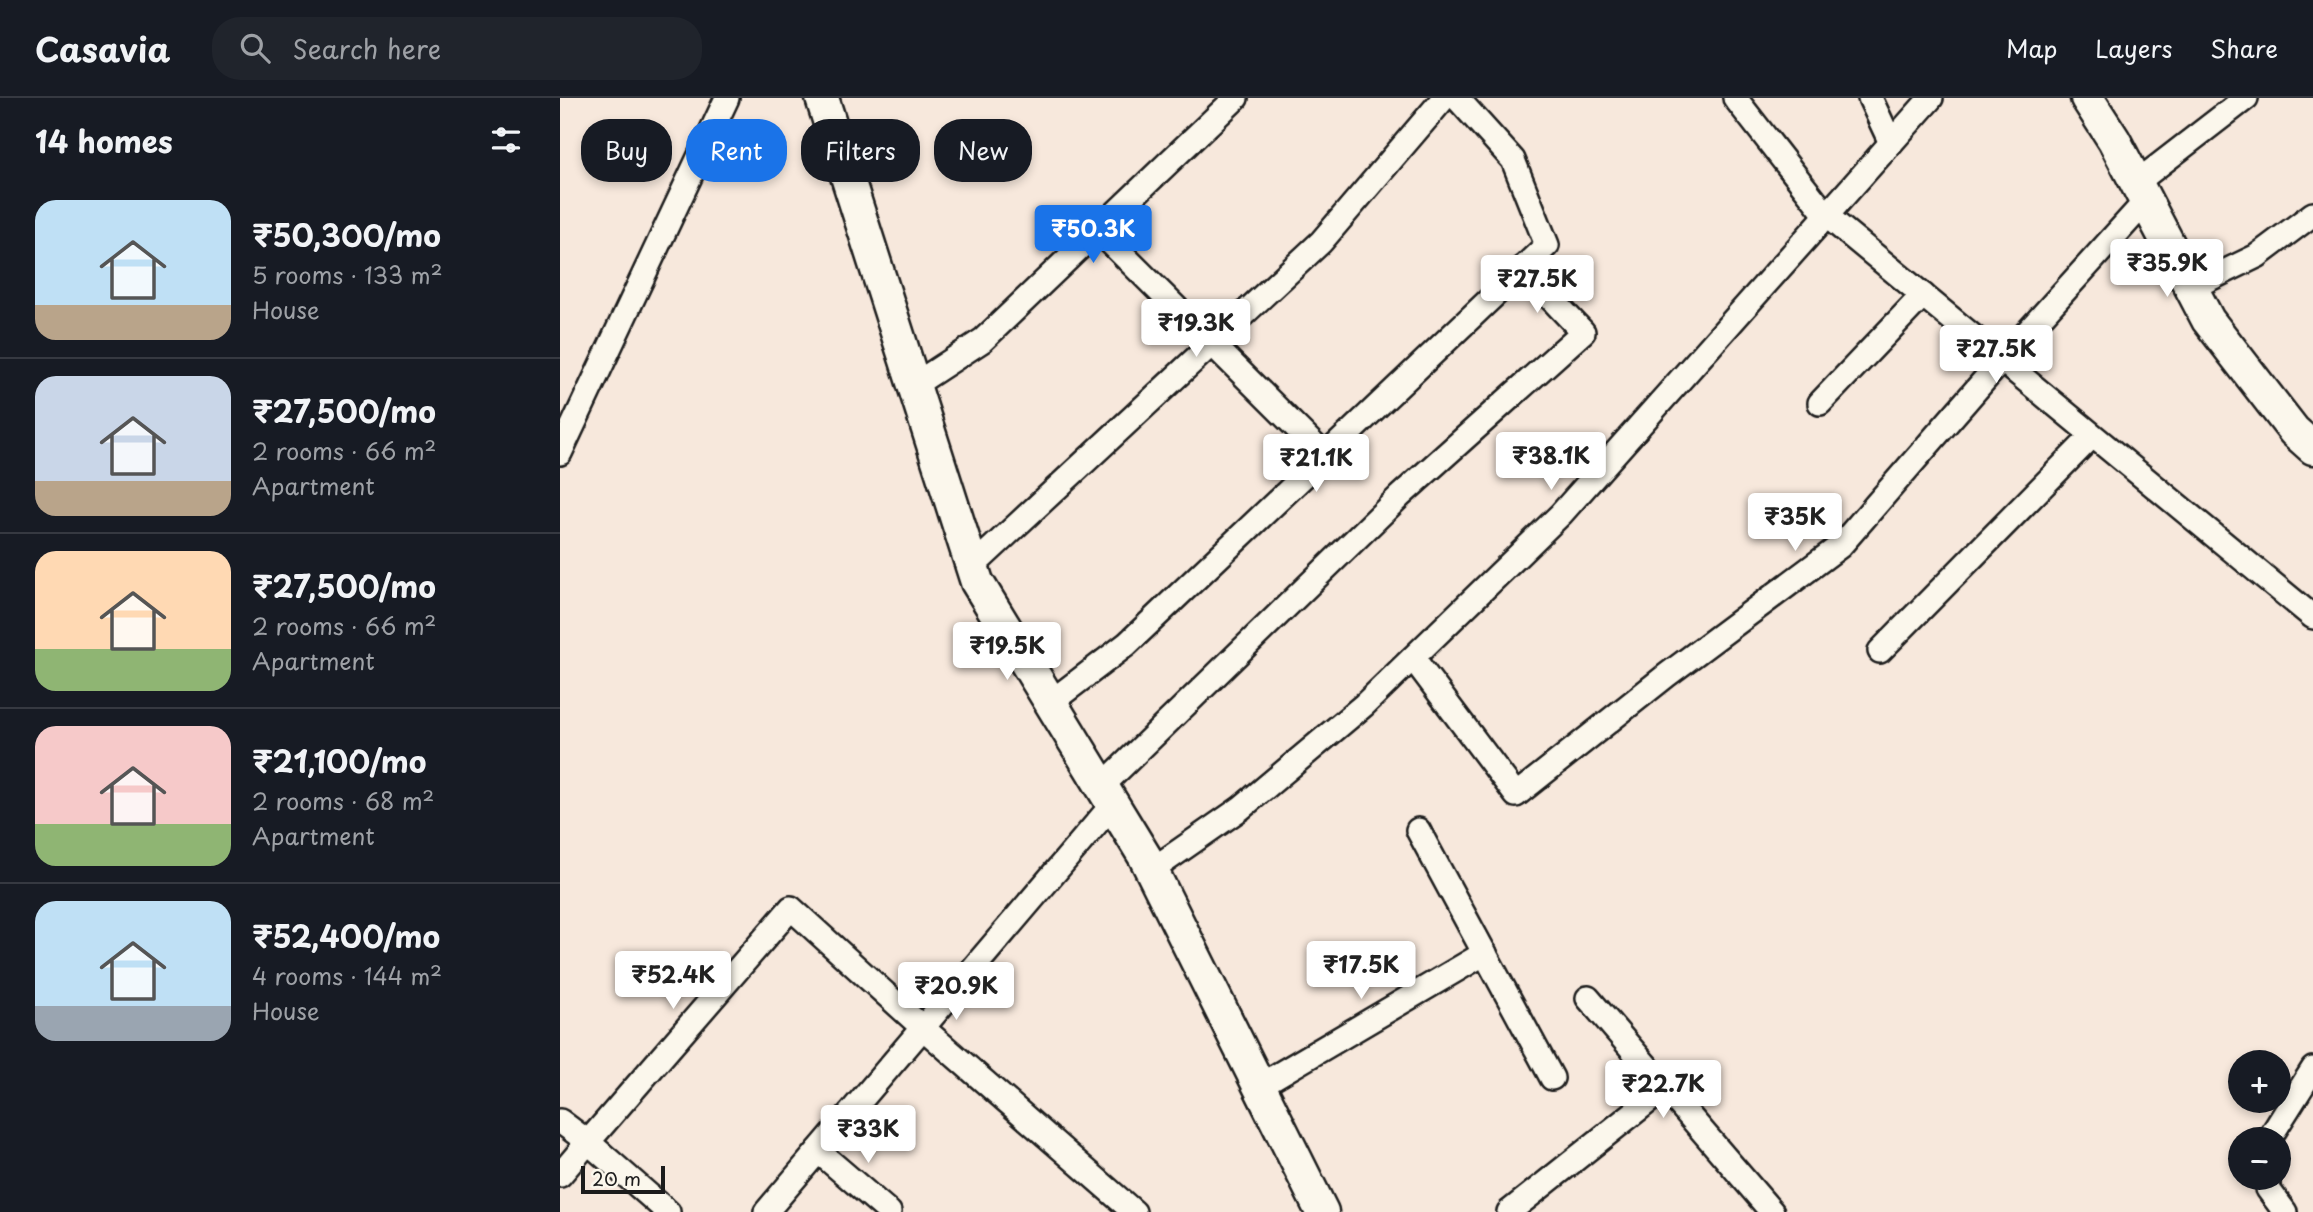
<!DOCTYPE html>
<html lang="en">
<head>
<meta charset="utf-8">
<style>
  :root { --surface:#171b24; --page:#20242c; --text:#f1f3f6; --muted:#9ea1a6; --line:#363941; --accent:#1a73e8 }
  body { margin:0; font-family:"Playpen Sans",sans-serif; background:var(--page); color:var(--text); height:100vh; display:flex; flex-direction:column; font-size:26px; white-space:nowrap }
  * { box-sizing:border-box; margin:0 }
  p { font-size:23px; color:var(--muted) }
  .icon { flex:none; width:38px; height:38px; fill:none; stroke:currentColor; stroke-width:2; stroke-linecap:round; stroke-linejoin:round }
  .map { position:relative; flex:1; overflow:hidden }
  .details { display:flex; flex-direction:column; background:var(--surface); width:560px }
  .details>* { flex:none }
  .banner { position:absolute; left:21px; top:21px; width:665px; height:63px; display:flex; gap:14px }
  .buttons { position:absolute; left:1668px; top:952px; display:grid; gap:14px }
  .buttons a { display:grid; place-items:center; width:63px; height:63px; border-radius:50%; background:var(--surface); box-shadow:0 4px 10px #0003; font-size:35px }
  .scale { position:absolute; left:21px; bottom:18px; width:84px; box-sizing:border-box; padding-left:7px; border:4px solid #1c1c1c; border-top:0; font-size:19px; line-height:24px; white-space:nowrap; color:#1c1c1c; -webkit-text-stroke:5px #fbf7ec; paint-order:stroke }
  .price { position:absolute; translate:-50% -60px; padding:0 16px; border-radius:7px; background:#fff; color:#222; font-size:23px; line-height:46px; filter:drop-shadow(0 2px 4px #0008) }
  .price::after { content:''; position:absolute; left:50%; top:42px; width:21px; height:16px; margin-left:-10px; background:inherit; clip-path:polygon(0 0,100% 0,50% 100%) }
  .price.active { background:var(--accent); color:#fff }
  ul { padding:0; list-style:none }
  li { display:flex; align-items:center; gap:21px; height:175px; padding:0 35px }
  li+li { border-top:2px solid var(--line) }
  li span { display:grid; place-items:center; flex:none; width:196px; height:140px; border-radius:21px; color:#555 }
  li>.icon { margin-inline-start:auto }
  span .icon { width:84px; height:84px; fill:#fffc; stroke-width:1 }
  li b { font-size:30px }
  h2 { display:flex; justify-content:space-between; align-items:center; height:84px; padding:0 35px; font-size:30px }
  .pill { padding:0 24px; border-radius:28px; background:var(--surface); box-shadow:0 4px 10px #0003; font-size:24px; line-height:63px }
  .pill.active { background:var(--accent); color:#fff }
  header { display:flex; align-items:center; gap:42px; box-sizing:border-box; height:98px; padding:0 35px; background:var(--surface); border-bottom:2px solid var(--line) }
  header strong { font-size:33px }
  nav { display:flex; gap:38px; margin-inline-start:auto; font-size:24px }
  .search { width:490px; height:63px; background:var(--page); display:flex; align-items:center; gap:18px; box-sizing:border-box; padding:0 24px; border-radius:28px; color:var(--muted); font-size:26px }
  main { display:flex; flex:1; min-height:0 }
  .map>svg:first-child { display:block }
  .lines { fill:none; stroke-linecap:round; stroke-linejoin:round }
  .street-casing { stroke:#1c1c1c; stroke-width:28 }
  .secondary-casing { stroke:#1c1c1c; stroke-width:37 }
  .street { stroke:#fbf7ec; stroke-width:23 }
  .secondary { stroke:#fbf7ec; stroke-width:32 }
</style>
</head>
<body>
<header>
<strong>Casavia</strong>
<div class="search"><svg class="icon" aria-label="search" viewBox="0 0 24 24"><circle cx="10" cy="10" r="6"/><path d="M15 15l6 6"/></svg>Search here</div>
<nav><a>Map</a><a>Layers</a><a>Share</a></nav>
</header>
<main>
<section class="details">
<h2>14 homes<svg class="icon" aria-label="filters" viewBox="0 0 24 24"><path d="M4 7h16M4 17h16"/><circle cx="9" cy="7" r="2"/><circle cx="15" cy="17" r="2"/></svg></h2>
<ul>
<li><span style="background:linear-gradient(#bfe0f5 75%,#b9a48a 0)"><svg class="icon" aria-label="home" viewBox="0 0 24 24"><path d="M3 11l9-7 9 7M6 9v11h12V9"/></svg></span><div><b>₹50,300/mo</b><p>5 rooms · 133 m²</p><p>House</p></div></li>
<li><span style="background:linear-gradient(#c9d6e8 75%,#b9a48a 0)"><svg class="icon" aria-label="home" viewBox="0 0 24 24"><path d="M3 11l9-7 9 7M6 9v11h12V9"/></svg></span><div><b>₹27,500/mo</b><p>2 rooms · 66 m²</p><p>Apartment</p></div></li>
<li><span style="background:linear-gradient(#ffd9b3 70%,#8fb573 0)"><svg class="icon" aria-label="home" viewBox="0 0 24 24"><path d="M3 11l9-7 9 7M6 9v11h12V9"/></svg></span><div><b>₹27,500/mo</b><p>2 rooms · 66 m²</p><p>Apartment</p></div></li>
<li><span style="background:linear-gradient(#f6c9c9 70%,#8fb573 0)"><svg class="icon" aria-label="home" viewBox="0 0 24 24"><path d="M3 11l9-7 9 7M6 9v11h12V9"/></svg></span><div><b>₹21,100/mo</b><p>2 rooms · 68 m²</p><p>Apartment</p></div></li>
<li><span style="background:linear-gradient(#bfe0f5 75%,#9aa5b1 0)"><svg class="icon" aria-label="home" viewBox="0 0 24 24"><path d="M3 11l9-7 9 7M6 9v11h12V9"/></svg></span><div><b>₹52,400/mo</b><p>4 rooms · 144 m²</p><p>House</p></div></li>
</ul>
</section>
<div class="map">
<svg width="1753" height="1114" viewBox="0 0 1753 1114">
  <rect width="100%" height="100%" fill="#f7e8dc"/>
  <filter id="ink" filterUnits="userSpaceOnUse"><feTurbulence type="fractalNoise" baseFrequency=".0143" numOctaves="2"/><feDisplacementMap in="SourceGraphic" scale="14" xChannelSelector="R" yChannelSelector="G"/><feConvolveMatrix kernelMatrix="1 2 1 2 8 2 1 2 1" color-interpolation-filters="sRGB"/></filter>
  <g filter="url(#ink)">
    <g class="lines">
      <defs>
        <g id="street">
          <polyline points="1175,0 1267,118 1753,519"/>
          <polyline points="1310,0 1331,45"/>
          <polyline points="1576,85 1686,0"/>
          <polyline points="538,132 765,358"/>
          <polyline points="1631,190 1697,158 1753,116"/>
          <polyline points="354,287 423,242 676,0"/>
          <polyline points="1260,305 1363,197"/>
          <polyline points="0,355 167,0"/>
          <polyline points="412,469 761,144 884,0"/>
          <polyline points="1320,553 1532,338"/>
          <polyline points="853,560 956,697 1107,577 1280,448 1441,263 1586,103"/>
          <polyline points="491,604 567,546 987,147 953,62 897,0"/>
          <polyline points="542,688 840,398 1023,234 962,170"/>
          <polyline points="858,732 992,980"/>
          <polyline points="592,772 681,710 804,607 1001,416 1371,0"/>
          <polyline points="1028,900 1212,1114"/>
          <polyline points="699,988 925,855"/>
          <polyline points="0,1023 28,1044 0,1077"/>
          <polyline points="1709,1041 1753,971"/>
          <polyline points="258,1053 329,1114"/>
          <polyline points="1708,1080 1708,1091 1725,1114"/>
          <polyline points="108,1114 28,1044 231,810 363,930 574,1114"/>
          <polyline points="206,1114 553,706"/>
          <polyline points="949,1114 1105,990"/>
        </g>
        <g id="secondary">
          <polyline points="262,0 417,484 585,759 762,1114"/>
          <polyline points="1527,0 1554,42 1648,222 1734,333 1753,350"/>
        </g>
      </defs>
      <use href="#street" class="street-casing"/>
      <use href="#secondary" class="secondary-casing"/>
      <use href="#street" class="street"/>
      <use href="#secondary" class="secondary"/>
    </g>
  </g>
</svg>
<div class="buttons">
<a>+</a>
<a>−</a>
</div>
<div class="scale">20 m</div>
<b class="price active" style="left:533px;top:167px">₹50.3K</b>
<b class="price" style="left:1607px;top:201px">₹35.9K</b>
<b class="price" style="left:977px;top:217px">₹27.5K</b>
<b class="price" style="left:636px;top:261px">₹19.3K</b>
<b class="price" style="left:1436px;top:287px">₹27.5K</b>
<b class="price" style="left:991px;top:394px">₹38.1K</b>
<b class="price" style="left:756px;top:396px">₹21.1K</b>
<b class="price" style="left:1235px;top:455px">₹35K</b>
<b class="price" style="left:447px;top:584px">₹19.5K</b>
<b class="price" style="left:801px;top:903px">₹17.5K</b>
<b class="price" style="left:113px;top:913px">₹52.4K</b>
<b class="price" style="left:396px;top:924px">₹20.9K</b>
<b class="price" style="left:1103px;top:1022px">₹22.7K</b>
<b class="price" style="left:308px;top:1067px">₹33K</b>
<div class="banner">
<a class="pill">Buy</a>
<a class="pill active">Rent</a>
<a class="pill">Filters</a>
<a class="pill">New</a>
</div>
</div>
</main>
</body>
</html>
